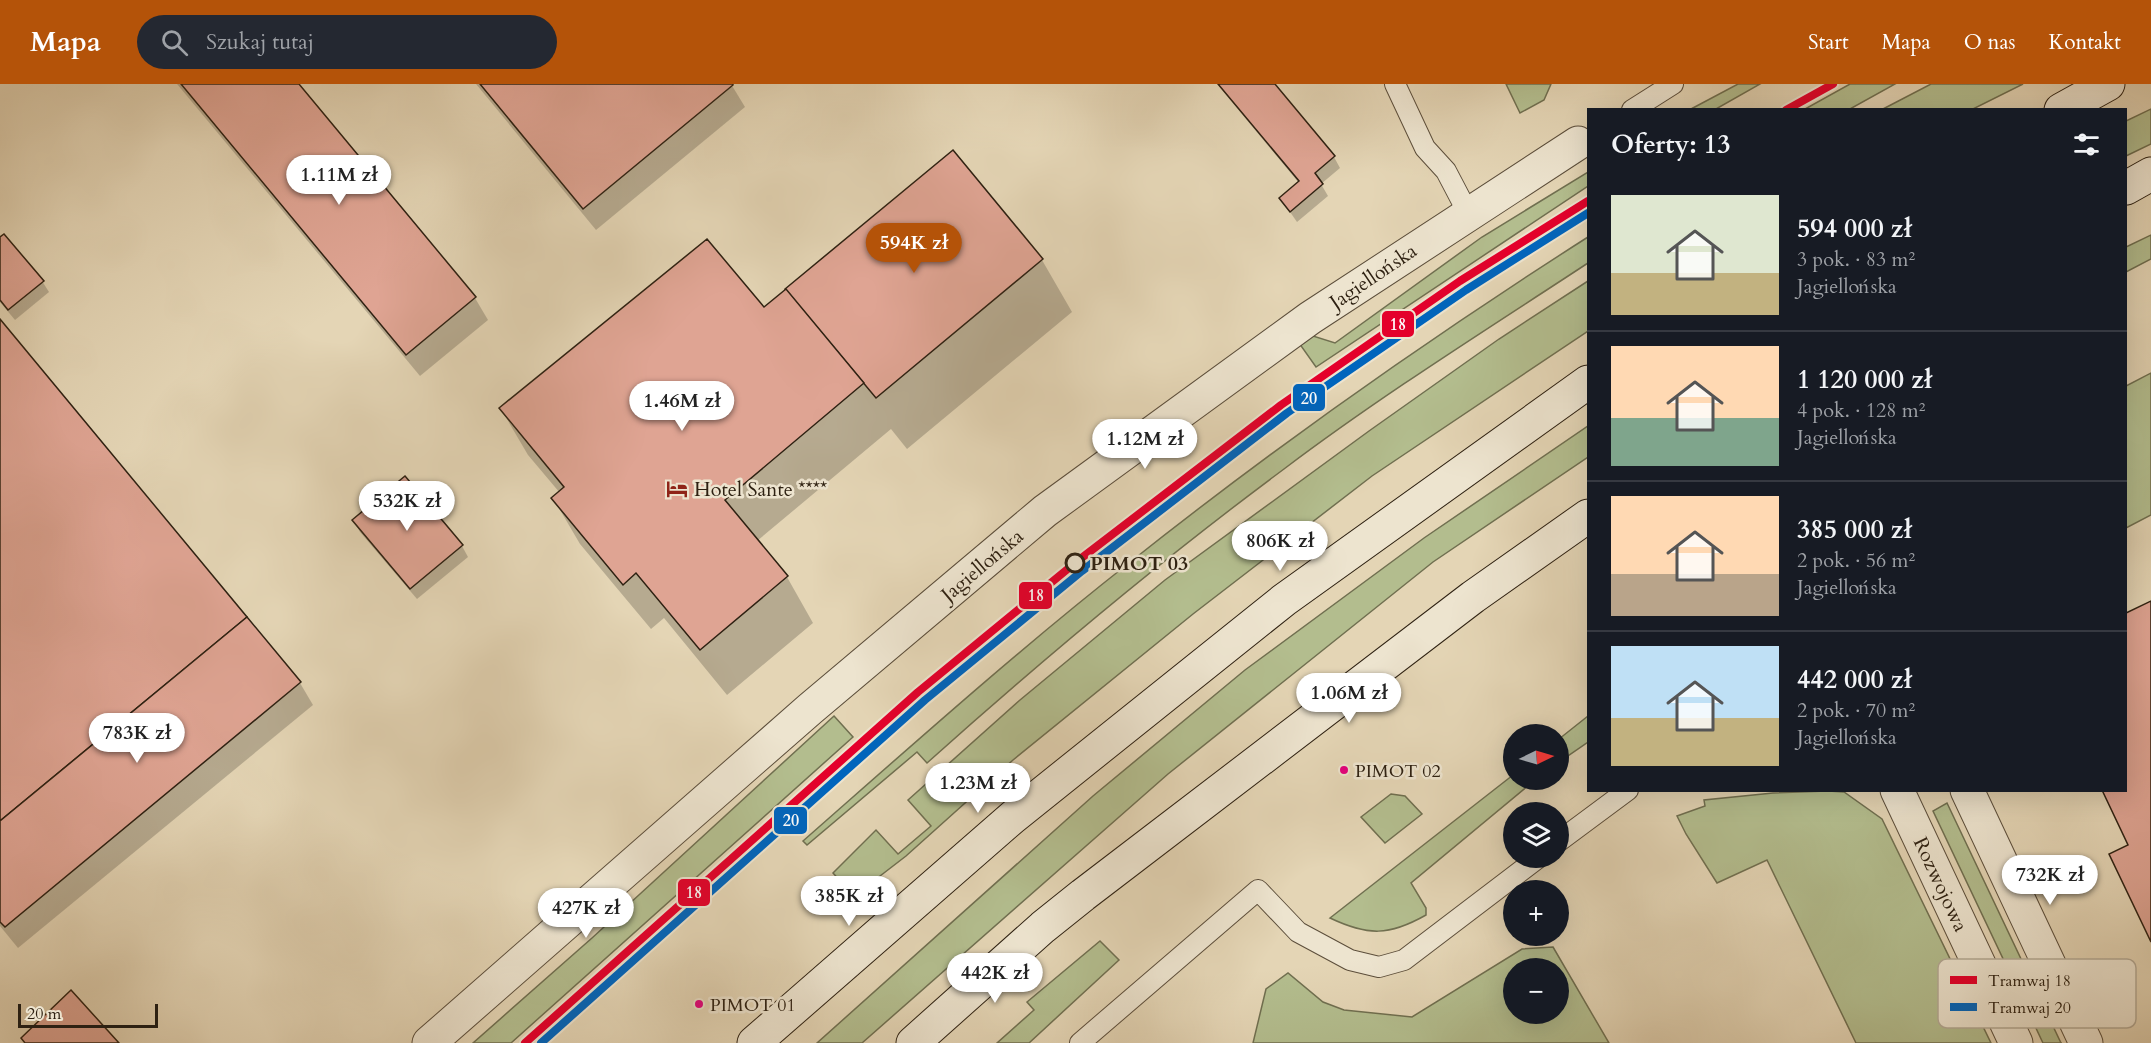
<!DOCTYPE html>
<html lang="pl">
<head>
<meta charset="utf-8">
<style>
  :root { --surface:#171b24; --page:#242831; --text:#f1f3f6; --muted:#9ea1a6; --line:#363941; --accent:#b45309 }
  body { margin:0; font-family:Cardo,serif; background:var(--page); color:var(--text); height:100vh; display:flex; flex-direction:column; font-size:22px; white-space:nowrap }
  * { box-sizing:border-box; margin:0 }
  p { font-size:20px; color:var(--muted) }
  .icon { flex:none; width:33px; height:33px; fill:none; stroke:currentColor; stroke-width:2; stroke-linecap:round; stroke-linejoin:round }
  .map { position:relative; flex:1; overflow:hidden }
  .side { position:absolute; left:1587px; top:24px; width:540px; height:684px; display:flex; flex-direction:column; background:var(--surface); border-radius:0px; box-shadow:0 6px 24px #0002 }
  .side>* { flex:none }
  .needle { width:39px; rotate:85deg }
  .fabs { position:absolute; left:1503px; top:640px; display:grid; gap:12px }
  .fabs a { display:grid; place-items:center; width:66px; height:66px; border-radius:50%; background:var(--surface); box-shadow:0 6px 24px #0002; font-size:30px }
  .scale { position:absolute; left:18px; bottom:15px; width:140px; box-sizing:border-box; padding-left:6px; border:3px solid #2e2112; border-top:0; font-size:16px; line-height:21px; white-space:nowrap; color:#2e2112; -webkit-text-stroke:4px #ede4cf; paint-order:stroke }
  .price { position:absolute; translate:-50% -51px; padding:0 14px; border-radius:21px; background:#fff; color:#222; font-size:20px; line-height:39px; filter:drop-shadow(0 2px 3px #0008) }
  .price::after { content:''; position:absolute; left:50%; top:36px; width:18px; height:14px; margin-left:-9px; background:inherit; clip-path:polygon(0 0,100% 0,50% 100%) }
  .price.active { background:var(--accent); color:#fff }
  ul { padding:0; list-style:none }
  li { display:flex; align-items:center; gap:18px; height:150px; padding:0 24px }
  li+li { border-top:2px solid var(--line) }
  li span { display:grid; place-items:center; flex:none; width:168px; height:120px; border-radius:0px; color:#555 }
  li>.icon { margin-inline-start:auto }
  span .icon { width:72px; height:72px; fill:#fffc; stroke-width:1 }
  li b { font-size:26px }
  h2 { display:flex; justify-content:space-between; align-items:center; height:72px; padding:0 24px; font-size:26px }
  header { display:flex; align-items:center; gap:36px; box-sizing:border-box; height:84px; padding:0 30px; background:var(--accent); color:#fff }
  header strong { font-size:28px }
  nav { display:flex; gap:33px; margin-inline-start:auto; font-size:21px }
  .search { width:420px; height:54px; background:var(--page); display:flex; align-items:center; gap:15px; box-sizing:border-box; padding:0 21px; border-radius:33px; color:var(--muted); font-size:22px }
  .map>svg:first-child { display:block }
  .green { fill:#b3bd8e; stroke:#706f50; stroke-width:1.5; fill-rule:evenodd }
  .shadow { fill:#0003 }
  .building { fill:#dfa493; stroke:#2e2112; stroke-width:1.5 }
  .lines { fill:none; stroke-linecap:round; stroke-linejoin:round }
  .service-casing { stroke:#5c4e3b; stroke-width:22 }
  .minor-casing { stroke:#5c4e3b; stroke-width:35 }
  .secondary-casing { stroke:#2e2112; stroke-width:35 }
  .service { stroke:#ede4cf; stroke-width:20 }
  .minor { stroke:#ede4cf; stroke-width:33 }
  .secondary { stroke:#ede4cf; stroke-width:33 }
  .tram-1-casing { stroke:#ede4cf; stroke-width:12 }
  .tram-2-casing { stroke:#ede4cf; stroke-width:12 }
  .tram-1 { stroke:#e4002b; stroke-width:8 }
  .tram-2 { stroke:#0065bd; stroke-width:8 }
  .stop-dot { fill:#ede4cf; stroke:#2e2112; stroke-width:3 }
  .bus-dot { fill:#e5007d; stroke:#ede4cf; stroke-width:2 }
  .labels { text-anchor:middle; stroke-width:5; stroke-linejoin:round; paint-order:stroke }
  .bus-label { font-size:18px; fill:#2e2112; stroke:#ede4cf; text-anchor:start }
  .street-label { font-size:20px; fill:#2e2112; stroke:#ede4cf }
  .poi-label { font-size:20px; fill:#2e2112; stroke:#ede4cf; text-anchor:start }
  .stop-label { font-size:20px; font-weight:bold; fill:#2e2112; stroke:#ede4cf; text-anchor:start }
  .key { fill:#ede4cf; stroke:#b4aa96; stroke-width:1.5 }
  .key-label { font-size:16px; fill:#2e2112 }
  .line-badge { stroke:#ede4cf; stroke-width:2 }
  .badge-label { font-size:16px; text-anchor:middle; font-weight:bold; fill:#fff }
</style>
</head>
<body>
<header>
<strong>Mapa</strong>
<div class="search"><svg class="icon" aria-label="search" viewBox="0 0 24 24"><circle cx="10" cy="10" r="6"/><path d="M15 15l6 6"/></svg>Szukaj tutaj</div>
<nav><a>Start</a><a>Mapa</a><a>O nas</a><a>Kontakt</a></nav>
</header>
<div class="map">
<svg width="2151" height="959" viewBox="0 0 2151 959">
  <rect width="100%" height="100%" fill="#e4d5b5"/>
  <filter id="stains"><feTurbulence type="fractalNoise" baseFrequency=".00333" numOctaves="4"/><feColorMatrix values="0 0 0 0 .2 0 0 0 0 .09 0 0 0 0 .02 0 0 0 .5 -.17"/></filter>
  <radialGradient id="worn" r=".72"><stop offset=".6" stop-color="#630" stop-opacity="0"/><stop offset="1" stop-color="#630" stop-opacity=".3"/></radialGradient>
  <g class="green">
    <polygon points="1506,0 1551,0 1544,16 1520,29"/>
    <polygon points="1738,0 1760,0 1716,25 1691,25"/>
    <polygon points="1850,0 1895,0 1850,25 1805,25"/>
    <polygon points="1931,0 2023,0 1973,25 1883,25"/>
    <polygon points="2151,25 2151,60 2126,72 2126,37"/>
    <polygon points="1588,88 1588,102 1316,283 1299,259 1310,251 1335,259 1482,153"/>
    <polygon points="2151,151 2151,175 2126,188 2126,163"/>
    <path d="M1588,153V179C1486,246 1382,311 1284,385C1160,477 1042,576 927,679L917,668L807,761L803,757C910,663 1017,567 1129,479C1276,362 1430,254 1588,153Z"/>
    <polygon points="1588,197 1588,247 1372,392 1193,530 1013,676 906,772 854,812 833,789 876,746 898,770 931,742 908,716 1020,616 1165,496 1369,347 1499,255"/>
    <polygon points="2151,289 2151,431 2126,444 2126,302"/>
    <polygon points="1588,342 1588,373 1433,478 1168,690 862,959 817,959 1093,712 1245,586 1424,454"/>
    <polygon points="834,632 853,653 511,959 473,959 592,854"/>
    <polygon points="1588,632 1588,658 1559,678 1559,655"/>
    <path d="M1513,691L1514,696H1535L1411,799L1426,824V831C1389,852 1368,852 1330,834Z"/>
    <polygon points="1828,707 1844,708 1882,735 1991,959 1856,959 1767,776 1717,799 1686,750 1677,732 1705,722 1704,716 1773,709"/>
    <polygon points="1391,710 1405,712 1422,730 1385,759 1361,733"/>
    <polygon points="1947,719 2061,959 2062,959 2043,959 1933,727"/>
    <polygon points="1100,857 1119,876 1029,959 997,959 1034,926 1027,918"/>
    <path d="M1553,863L1609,959H1253L1266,905L1288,889L1323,918L1344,926L1412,933L1522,865ZM1514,885H1558V930H1514Z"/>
  </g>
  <g class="shadow">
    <polygon points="177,0 297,0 475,214 488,236 420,292"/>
    <polygon points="476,0 731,0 745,23 596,146"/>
    <polygon points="1217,0 1273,0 1334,73 1340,84 1321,100 1328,112 1297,138 1281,115 1299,99"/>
    <polygon points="0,155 42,197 49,208 15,236 0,218"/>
    <polygon points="1042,176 1072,228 907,365 891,345 757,457 787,493 813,539 727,611 664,534 651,545 580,460 553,414 560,409 528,371 501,325 764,226"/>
    <polygon points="0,237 300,599 313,621 18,864 0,842"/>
    <polygon points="354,437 462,462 468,473 417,515 360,448"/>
    <polygon points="2151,519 2151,855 2130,761 2126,706 2126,531"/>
  </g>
  <g class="building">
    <polygon points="181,0 299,0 476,213 406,271"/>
    <polygon points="480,0 733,0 733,1 583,125"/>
    <polygon points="1218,0 1275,0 1335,72 1315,89 1323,100 1290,128 1279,114 1299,97"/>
    <polygon points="953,66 1043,175 876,314 785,205"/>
    <polygon points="4,150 44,197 8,226 0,216 0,153"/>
    <polygon points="707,155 764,223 786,205 864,299 725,416 788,492 700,566 636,489 623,501 551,414 564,403 499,324"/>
    <polygon points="0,235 247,533 0,737"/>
    <polygon points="405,392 463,461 410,505 352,436"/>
    <polygon points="2151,517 2151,858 2109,770 2128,761 2102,706 2126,706 2126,529"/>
    <polygon points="247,533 301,598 5,843 0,838 0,737"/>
    <polygon points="71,906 119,959 25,959 21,954"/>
  </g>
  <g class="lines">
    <defs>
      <g id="service">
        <polyline points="1395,0 1425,64 1446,87 1468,129"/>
        <polyline points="1632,26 1673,0"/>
        <polyline points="1558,758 1628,706"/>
        <polyline points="1080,959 1258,806 1298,848 1350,876 1379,883 1404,876 1538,774"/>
      </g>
      <g id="minor">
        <polyline points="1897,706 2016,959"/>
        <polyline points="1967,706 2086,959"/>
        <polyline points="429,959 810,625 1045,427 1310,234 1578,59"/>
      </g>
      <g id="secondary">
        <polyline points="2061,26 2108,0"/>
        <polyline points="2126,104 2151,90"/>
        <polyline points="754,959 1013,733 1284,516 1588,298"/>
        <polyline points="913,959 1043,843 1083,811 1473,513 1588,432"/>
      </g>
    </defs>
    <use href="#service" class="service-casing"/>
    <use href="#minor" class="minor-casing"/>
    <use href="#secondary" class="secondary-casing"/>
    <use href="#service" class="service"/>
    <use href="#minor" class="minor"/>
    <use href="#secondary" class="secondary"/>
    <defs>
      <g id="tram-1">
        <polyline points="1786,26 1833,0"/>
        <polyline points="525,959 918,608 1075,479 1281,321 1460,197 1588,117"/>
      </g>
      <polyline id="tram-2" points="541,959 925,616 1082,487 1287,329 1466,206 1588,129"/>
    </defs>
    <use href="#tram-1" class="tram-1-casing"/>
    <use href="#tram-2" class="tram-2-casing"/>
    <use href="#tram-1" class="tram-1"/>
    <use href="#tram-2" class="tram-2"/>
  </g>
  <defs>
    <symbol id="hotel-bare" viewBox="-9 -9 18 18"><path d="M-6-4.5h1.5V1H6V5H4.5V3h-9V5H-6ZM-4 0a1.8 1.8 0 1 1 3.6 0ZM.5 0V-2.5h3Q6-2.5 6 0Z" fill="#8f2418" stroke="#ede4cf" stroke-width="2.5" paint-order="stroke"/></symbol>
  </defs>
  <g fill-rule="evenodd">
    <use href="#hotel-bare" x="662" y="390" width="30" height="30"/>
  </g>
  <circle class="stop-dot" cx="1075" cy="479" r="9"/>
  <g class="bus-dot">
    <circle cx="1344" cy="686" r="5"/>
    <circle cx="699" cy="920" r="5"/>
  </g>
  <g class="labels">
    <g class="bus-label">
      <text x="1355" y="693">PIMOT 02</text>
      <text x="710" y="927">PIMOT 01</text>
    </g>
    <g class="street-label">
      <text transform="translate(1373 192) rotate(-34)" y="7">Jagiellońska</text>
      <text transform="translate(982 481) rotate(-40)" y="7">Jagiellońska</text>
      <text transform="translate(1941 800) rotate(65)" y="7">Rozwojowa</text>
    </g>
    <g class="poi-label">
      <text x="694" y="412">Hotel Sante ****</text>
    </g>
    <g class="stop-label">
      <text x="1090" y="486">PIMOT 03</text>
    </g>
  </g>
  <rect x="1938" y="875" width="198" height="69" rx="9" class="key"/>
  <rect x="1950" y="892" width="27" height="8" fill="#e4002b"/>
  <rect x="1950" y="919" width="27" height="8" fill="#0065bd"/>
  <g class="key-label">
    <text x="1988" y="902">Tramwaj 18</text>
    <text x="1988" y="929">Tramwaj 20</text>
  </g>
  <g class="line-badge">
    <rect x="1381" y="226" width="34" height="28" rx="6" fill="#e4002b"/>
    <rect x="1292" y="299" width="34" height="29" rx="6" fill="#0065bd"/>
    <rect x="1018" y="497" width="35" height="29" rx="6" fill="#e4002b"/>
    <rect x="773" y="722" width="35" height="29" rx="6" fill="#0065bd"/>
    <rect x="677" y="794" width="34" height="29" rx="6" fill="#e4002b"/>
  </g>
  <g class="badge-label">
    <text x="1398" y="246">18</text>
    <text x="1309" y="320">20</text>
    <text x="1036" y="517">18</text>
    <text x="791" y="742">20</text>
    <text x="694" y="814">18</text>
  </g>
  <rect width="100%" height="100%" filter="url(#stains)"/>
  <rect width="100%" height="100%" fill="url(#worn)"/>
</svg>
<div class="fabs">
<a><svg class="needle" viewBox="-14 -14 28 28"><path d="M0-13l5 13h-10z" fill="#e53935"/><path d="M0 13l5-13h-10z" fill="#9ea1a6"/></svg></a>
<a><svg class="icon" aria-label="layers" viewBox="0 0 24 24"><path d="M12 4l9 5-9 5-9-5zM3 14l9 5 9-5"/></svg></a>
<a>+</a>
<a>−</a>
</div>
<div class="scale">20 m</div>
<b class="price" style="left:339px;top:122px">1.11M zł</b>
<b class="price active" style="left:914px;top:190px">594K zł</b>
<b class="price" style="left:682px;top:348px">1.46M zł</b>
<b class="price" style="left:1145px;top:386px">1.12M zł</b>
<b class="price" style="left:407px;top:448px">532K zł</b>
<b class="price" style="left:1280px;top:488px">806K zł</b>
<b class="price" style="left:1349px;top:640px">1.06M zł</b>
<b class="price" style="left:137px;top:680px">783K zł</b>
<b class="price" style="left:978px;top:730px">1.23M zł</b>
<b class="price" style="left:2050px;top:822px">732K zł</b>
<b class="price" style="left:849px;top:843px">385K zł</b>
<b class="price" style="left:586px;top:855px">427K zł</b>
<b class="price" style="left:995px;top:920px">442K zł</b>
<section class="side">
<h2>Oferty: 13<svg class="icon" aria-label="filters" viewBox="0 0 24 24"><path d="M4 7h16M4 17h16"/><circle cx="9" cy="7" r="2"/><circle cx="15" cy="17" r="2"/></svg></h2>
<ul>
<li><span style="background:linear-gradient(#dfe7d0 65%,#c2b280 0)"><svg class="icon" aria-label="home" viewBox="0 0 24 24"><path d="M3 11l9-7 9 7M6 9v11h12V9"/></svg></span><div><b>594 000 zł</b><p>3 pok. · 83 m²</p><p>Jagiellońska</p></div></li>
<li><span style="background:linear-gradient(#ffd9b3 60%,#7fa58c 0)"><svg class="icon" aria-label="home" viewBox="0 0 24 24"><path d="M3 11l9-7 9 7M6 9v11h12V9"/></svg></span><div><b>1 120 000 zł</b><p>4 pok. · 128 m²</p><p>Jagiellońska</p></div></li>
<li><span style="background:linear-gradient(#ffd9b3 65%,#b9a48a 0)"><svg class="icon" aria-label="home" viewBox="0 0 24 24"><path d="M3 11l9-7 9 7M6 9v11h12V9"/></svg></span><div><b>385 000 zł</b><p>2 pok. · 56 m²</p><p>Jagiellońska</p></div></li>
<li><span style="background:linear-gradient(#bfe0f5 60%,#c2b280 0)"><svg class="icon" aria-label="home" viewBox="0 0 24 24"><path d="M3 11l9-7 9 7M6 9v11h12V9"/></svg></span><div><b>442 000 zł</b><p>2 pok. · 70 m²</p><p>Jagiellońska</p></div></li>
</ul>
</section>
</div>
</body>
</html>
